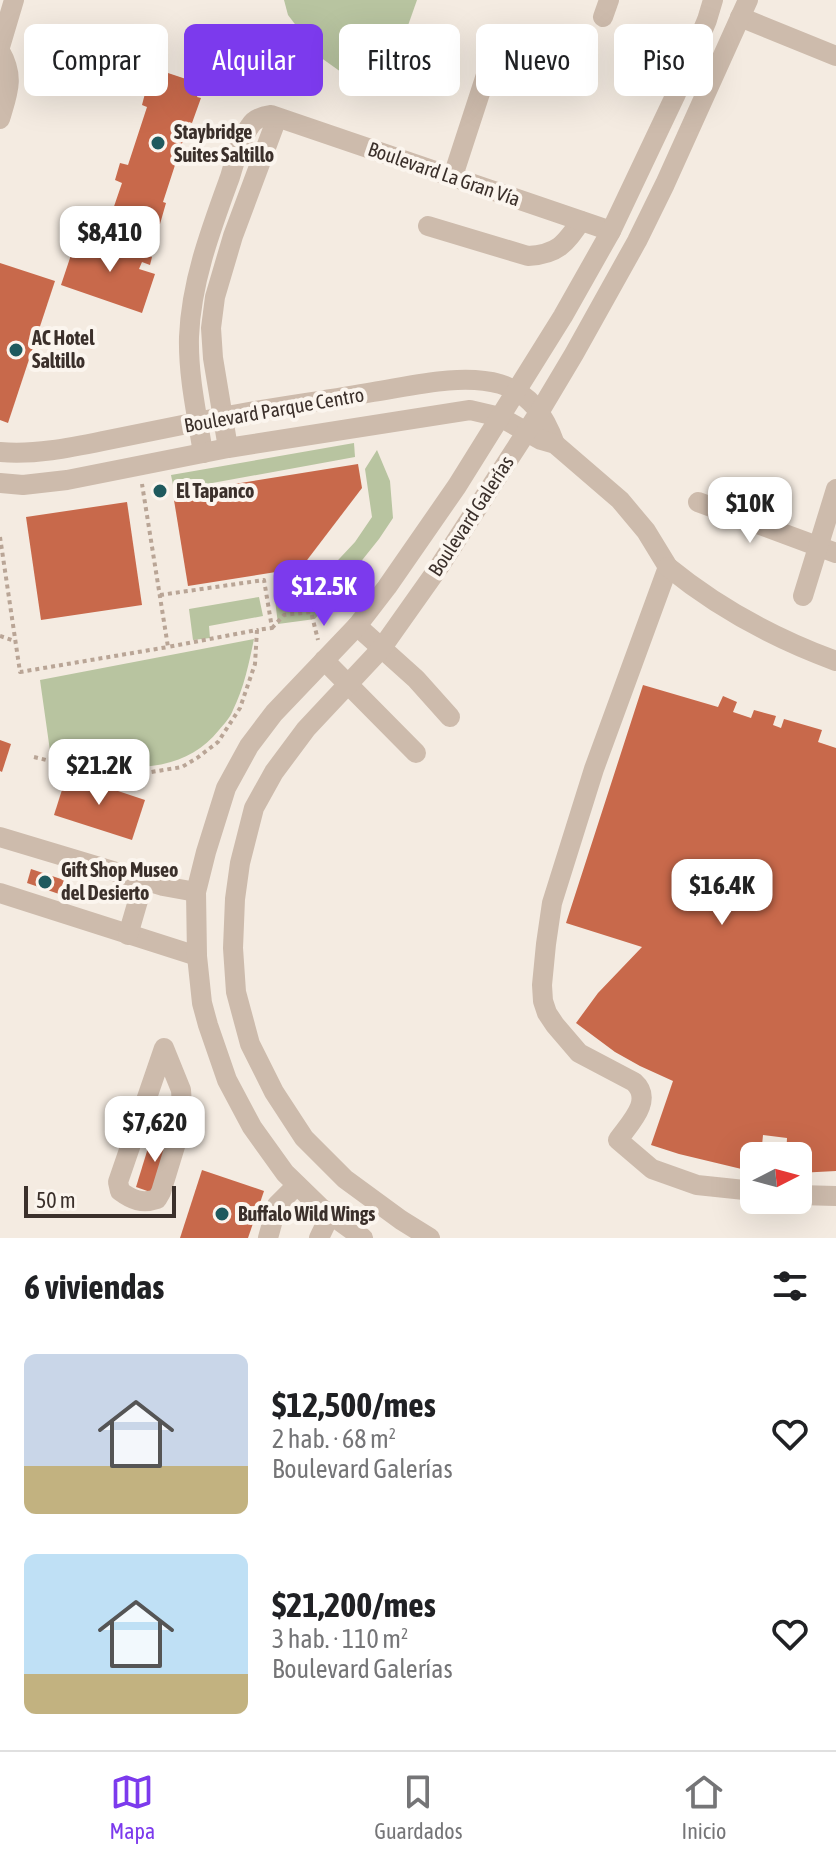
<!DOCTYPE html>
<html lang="es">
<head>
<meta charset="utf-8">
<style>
  :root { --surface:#fff; --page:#f2f2f2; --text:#202124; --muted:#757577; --line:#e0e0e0; --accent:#7c3aed }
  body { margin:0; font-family:"Asap Condensed",sans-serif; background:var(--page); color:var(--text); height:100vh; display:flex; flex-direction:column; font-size:30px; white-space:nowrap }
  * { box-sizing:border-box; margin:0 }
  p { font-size:26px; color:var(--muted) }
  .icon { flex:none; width:44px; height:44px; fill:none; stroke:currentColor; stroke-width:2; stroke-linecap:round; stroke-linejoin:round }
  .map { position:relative; height:1238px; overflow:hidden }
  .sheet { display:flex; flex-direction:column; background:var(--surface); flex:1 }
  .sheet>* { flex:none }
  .top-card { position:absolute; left:24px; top:24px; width:788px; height:72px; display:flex; gap:16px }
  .needle { width:52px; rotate:84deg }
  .tools { position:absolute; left:740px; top:1142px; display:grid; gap:16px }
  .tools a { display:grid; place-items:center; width:72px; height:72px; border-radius:12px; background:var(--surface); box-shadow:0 8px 32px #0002; font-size:40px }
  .scale { position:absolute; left:24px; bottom:20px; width:152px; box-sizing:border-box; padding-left:8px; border:4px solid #3b302b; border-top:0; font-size:22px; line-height:28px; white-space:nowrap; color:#3b302b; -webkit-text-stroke:6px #fbf5ee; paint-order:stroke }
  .price { position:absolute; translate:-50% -68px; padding:0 18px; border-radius:16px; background:#fff; color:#222; font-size:26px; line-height:52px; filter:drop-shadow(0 2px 4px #0008) }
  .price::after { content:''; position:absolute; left:50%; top:48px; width:24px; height:18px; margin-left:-12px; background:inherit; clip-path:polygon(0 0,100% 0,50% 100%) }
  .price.selected { background:var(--accent); color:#fff }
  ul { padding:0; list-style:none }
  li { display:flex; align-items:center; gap:24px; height:200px; padding:0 24px }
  li span { display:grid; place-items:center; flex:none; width:224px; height:160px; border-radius:12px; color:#555 }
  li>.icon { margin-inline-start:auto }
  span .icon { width:96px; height:96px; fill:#fffc; stroke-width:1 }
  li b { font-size:34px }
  h2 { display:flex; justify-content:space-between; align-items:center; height:96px; padding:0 24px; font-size:34px }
  .pill { padding:0 28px; border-radius:12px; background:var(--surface); box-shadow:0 8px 32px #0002; font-size:28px; line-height:72px }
  .pill.selected { background:var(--accent); color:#fff }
  .tab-bar { display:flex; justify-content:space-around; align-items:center; height:112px; border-top:2px solid var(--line); background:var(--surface); font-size:22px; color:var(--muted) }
  .tab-bar a { display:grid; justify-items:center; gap:4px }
  .tab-bar .selected { color:var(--accent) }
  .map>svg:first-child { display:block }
  .green { fill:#b8c4a0 }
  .building { fill:#c8694b }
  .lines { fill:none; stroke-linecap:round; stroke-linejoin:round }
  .path { stroke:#b9a596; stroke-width:4; stroke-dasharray:4 4; stroke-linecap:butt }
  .minor { stroke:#cdbbac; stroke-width:20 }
  .poi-dot { fill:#1f5a5e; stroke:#fbf5ee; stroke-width:3 }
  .labels { text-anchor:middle; stroke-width:8; stroke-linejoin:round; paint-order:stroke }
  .poi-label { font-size:20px; font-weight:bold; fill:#3b302b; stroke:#fbf5ee; text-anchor:start }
  .street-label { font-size:20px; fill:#3b302b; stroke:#fbf5ee }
</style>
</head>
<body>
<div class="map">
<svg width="836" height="1238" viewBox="0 0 836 1238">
  <rect width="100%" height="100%" fill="#f4ebe1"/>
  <g class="green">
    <polygon points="284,0 417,0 387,85 355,82 320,57 288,15"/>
    <polygon points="354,443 355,457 174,490 171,475"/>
    <polygon points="377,450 390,481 393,518 379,539 315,619 278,624 275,600 283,592 311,589 355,542 372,517 365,469"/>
    <polygon points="259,597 263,616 209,626 210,638 193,640 189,609"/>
    <path d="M254,639C249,663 244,688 233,710C230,718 224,724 219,730C178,782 107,767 51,758L40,680Z"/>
  </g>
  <g class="building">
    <polygon points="168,73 201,84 197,97 201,98 192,123 189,122 163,202 166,203 160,224 156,223 152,235 109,221 122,183 115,180 120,163 128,165 147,107 142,105 150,74 166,80"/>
    <polygon points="90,235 152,257 150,265 142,262 139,269 155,274 142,313 61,285 74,246 90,252 93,245 87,243"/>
    <polygon points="0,263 55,281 8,423 0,420"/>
    <polygon points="358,464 362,488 301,568 188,586 173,494"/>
    <polygon points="127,502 142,605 41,620 26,517"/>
    <polygon points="643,685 718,707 723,696 737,702 733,712 751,718 754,710 776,716 773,725 781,728 784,719 822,730 818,742 836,748 836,1171 798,1173 798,1156 786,1156 787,1138 763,1135 761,1156 754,1156 754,1172 679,1154 651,1145 673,1081 640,1066 615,1052 576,1023 598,993 642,947 566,923"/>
    <polygon points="0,740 11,744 2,772 0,771"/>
    <polygon points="67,774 145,800 132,840 54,815"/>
    <polygon points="31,869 64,880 59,894 27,883"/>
    <polygon points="152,1135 175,1143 156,1194 136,1187"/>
    <polygon points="202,1170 264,1191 248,1238 180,1238"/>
  </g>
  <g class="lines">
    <g class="path">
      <polyline points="0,537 20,672 168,647"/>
      <polyline points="160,595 264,580 272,628 257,630"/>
      <polyline points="272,628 284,615 311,612 318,640"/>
      <polyline points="0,636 15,641"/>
      <polyline points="34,757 104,774 127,776 182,767 197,758 218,742 240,708 255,664 257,630 168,647 142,484"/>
    </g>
    <g class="minor">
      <polyline points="603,17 609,0"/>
      <polyline points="740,17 836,56"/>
      <polyline points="0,47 14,0"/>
      <path d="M0,51C15,77 8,92 0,119"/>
      <polyline points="453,176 498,38"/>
      <path d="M428,226L528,256C558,254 565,244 581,221"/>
      <polyline points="228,448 213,358 211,328 215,297 233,236 277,118"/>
      <path d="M0,452C34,455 69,448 103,441C143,433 182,425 222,417C272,407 323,401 373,392C411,386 462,373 500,384C530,393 545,416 555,444"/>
      <path d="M203,453C197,415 188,376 189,337C191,282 211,229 230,177C234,163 242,137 250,126C254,119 263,116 271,115L611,231"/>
      <path d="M0,483L23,485L67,480L228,448L470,410L500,417L541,440L555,444L620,500L646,531L668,567L594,769L552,903L546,944L542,985L543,1001L547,1013L555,1025L579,1053L634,1082C654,1100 630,1123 618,1140L652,1169L697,1185L754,1191"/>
      <polyline points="698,502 836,553"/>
      <path d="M668,567C717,607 776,639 836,661"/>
      <polyline points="803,596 836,489"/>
      <polyline points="357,626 416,679 450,717"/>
      <polyline points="324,660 416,753"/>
      <polyline points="0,837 163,886 196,892"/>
      <polyline points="0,893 197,956"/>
      <polyline points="128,935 144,880"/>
      <path d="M164,1048L181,1090L183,1120L161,1192L157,1199C142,1204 132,1200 120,1191L118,1182Z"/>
      <polyline points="798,1195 836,1196"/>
      <polyline points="268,1238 277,1205 297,1185"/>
      <polyline points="319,1238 330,1215"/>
      <polyline points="363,1238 320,1207 285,1173 252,1127 227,1080 208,1025 202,1003 197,956 196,892 206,852 226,788 249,746 274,713 357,626 387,587 457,486 563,316 611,231 675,96 707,20 713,0"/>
      <polyline points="430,1238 401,1220 345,1179 304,1138 274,1092 250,1044 236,992 233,948 235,899 240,863 254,808 274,772 306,729 381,649 439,567 540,411 574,354 637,241 665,184 748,0"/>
    </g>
  </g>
  <g class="poi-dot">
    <circle cx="158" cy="143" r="8"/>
    <circle cx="16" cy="350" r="8"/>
    <circle cx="160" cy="491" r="8"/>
    <circle cx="45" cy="882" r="8"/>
    <circle cx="222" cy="1214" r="8"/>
  </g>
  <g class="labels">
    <g class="poi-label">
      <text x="174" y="139">Staybridge<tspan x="174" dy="23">Suites Saltillo</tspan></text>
      <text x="32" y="345">AC Hotel<tspan x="32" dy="23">Saltillo</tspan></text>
      <text x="176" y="498">El Tapanco</text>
      <text x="61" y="877">Gift Shop Museo<tspan x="61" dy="23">del Desierto</tspan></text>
      <text x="238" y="1221">Buffalo Wild Wings</text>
    </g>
    <g class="street-label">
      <text transform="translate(444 174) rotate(19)" y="7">Boulevard La Gran Vía</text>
      <text transform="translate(274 410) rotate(-10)" y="7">Boulevard Parque Centro</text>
      <text transform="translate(471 516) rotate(-57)" y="7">Boulevard Galerías</text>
    </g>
  </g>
</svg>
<div class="tools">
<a><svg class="needle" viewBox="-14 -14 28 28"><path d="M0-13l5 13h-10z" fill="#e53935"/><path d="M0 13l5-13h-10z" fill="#757577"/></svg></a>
</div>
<div class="scale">50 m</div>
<b class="price" style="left:110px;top:274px">$8,410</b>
<b class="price" style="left:750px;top:545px">$10K</b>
<b class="price selected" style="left:324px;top:628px">$12.5K</b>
<b class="price" style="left:99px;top:807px">$21.2K</b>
<b class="price" style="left:722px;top:927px">$16.4K</b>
<b class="price" style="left:155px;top:1164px">$7,620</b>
<div class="top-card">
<a class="pill">Comprar</a>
<a class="pill selected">Alquilar</a>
<a class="pill">Filtros</a>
<a class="pill">Nuevo</a>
<a class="pill">Piso</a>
</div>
</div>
<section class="sheet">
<h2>6 viviendas<svg class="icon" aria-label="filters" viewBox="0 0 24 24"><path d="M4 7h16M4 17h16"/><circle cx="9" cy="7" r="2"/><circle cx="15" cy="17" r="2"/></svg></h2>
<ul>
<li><span style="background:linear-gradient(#c9d6e8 70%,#c2b280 0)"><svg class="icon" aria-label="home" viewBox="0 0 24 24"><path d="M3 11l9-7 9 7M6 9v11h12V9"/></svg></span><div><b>$12,500/mes</b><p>2 hab. · 68 m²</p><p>Boulevard Galerías</p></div><svg class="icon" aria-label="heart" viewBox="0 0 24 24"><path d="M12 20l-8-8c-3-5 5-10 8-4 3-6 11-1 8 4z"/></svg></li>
<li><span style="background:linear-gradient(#bfe0f5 75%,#c2b280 0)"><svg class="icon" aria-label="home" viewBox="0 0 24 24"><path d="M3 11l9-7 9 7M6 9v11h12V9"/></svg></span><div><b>$21,200/mes</b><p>3 hab. · 110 m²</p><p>Boulevard Galerías</p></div><svg class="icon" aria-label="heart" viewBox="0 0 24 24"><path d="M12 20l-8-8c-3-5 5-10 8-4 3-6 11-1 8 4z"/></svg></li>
</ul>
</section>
<nav class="tab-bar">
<a class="selected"><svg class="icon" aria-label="map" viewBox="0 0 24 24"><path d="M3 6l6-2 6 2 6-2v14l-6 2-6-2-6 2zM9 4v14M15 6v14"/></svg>Mapa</a>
<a><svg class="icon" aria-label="saved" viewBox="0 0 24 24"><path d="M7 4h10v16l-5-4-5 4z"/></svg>Guardados</a>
<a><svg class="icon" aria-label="home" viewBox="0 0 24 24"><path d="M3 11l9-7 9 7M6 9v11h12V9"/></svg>Inicio</a>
</nav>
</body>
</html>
